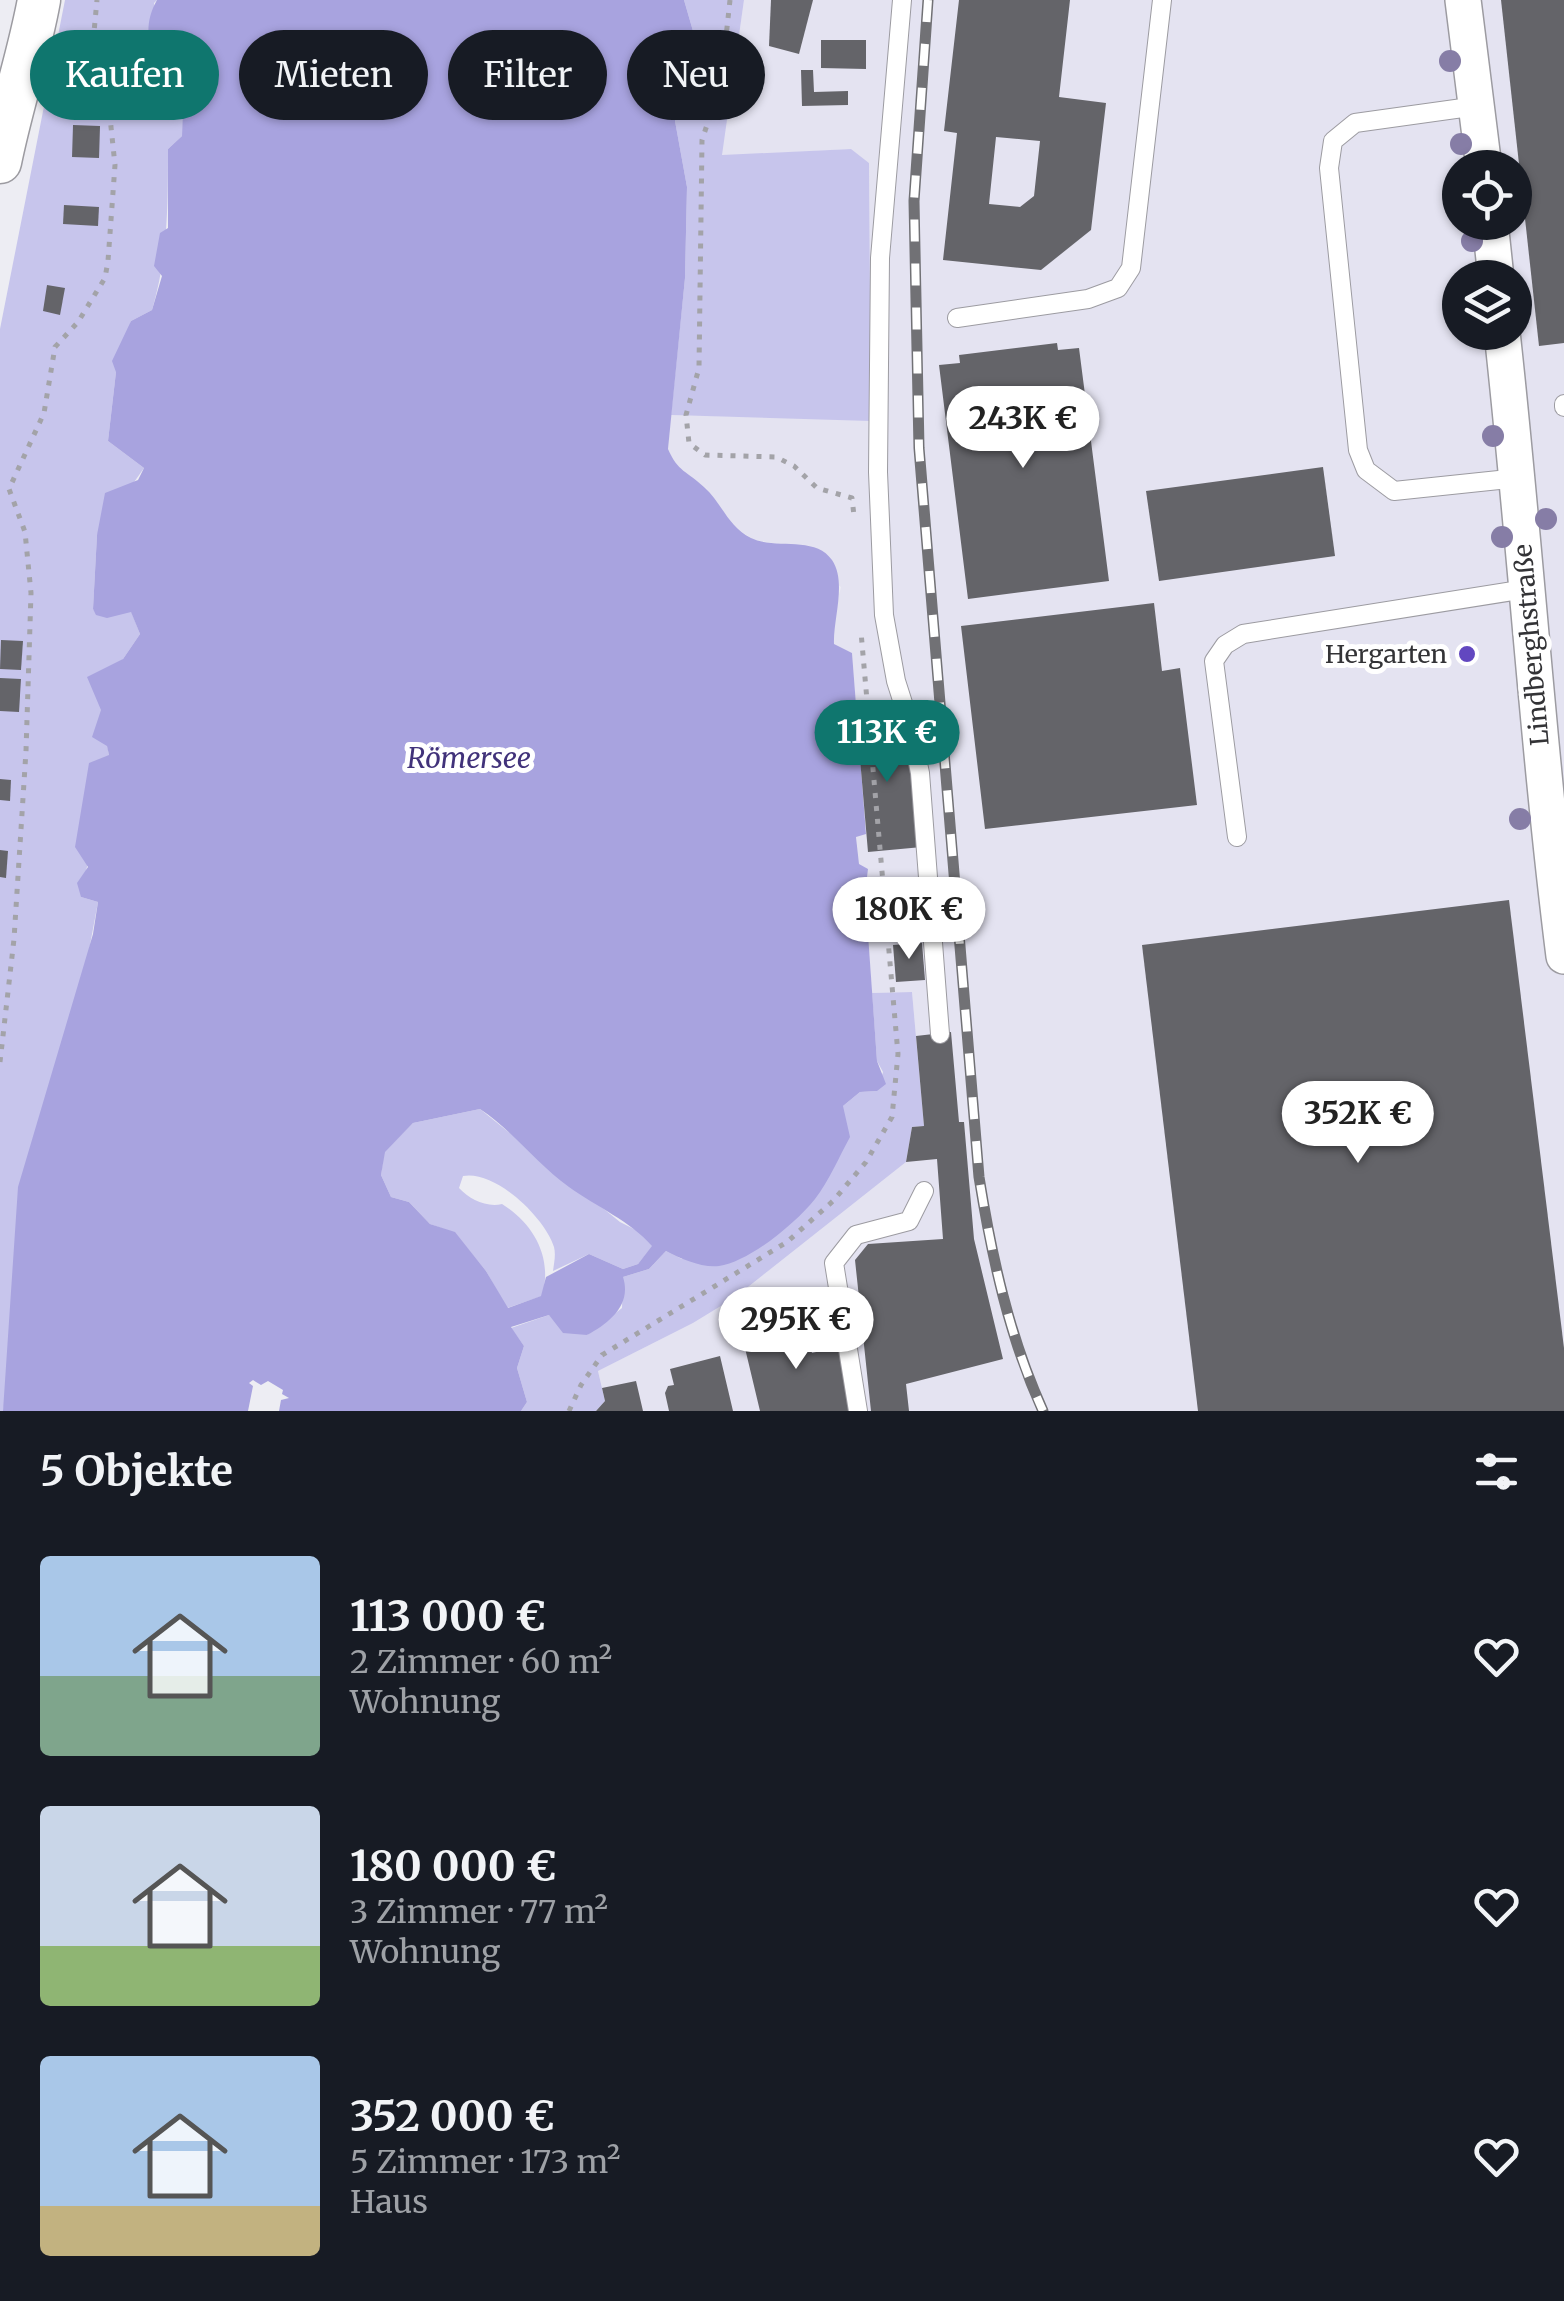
<!DOCTYPE html>
<html lang="de">
<head>
<meta charset="utf-8">
<style>
  :root { --surface:#171b24; --page:#242831; --text:#f1f3f6; --muted:#9ea1a6; --accent:#0f766e }
  body { margin:0; font-family:Merriweather,serif; background:var(--page); color:var(--text); height:100vh; display:flex; flex-direction:column; font-size:38px; white-space:nowrap }
  * { box-sizing:border-box; margin:0 }
  p { font-size:32px; color:var(--muted) }
  .icon { flex:none; width:55px; height:55px; fill:none; stroke:currentColor; stroke-width:2; stroke-linecap:round; stroke-linejoin:round }
  .map { position:relative; height:1411px; overflow:hidden }
  .side { display:flex; flex-direction:column; background:var(--surface); flex:1 }
  .side>* { flex:none }
  .hud { position:absolute; left:30px; top:30px; width:1000px; height:90px; display:flex; gap:20px }
  .tools { position:absolute; left:1442px; top:150px; display:grid; gap:20px }
  .tools a { display:grid; place-items:center; width:90px; height:90px; border-radius:50%; background:var(--surface); box-shadow:0 2px 8px #0004; font-size:50px }
  .price { position:absolute; translate:-50% -85px; padding:0 22px; border-radius:35px; background:#fff; color:#222; font-size:32px; line-height:65px; filter:drop-shadow(0 2px 5px #0008) }
  .price::after { content:''; position:absolute; left:50%; top:60px; width:30px; height:22px; margin-left:-15px; background:inherit; clip-path:polygon(0 0,100% 0,50% 100%) }
  .price.active { background:var(--accent); color:#fff }
  ul { padding:0; list-style:none }
  li { display:flex; align-items:center; gap:30px; height:250px; padding:0 40px }
  li span { display:grid; place-items:center; flex:none; width:280px; height:200px; border-radius:10px; color:#555 }
  li>.icon { margin-inline-start:auto }
  span .icon { width:120px; height:120px; fill:#fffc; stroke-width:1 }
  li b { font-size:42px }
  h2 { display:flex; justify-content:space-between; align-items:center; height:120px; padding:0 40px; font-size:42px }
  .tag { padding:0 35px; border-radius:45px; background:var(--surface); box-shadow:0 2px 8px #0004; font-size:35px; line-height:90px }
  .tag.active { background:var(--accent); color:#fff }
  .map>svg:first-child { display:block }
  .built { fill:#e4e3f1; fill-rule:evenodd }
  .green { fill:#c7c5ec }
  .water { fill:#a8a3df; fill-rule:evenodd }
  .building { fill:#646469; fill-rule:evenodd }
  .lines { fill:none; stroke-linecap:round; stroke-linejoin:round }
  .service-casing { stroke:#9c9ba1; stroke-width:20 }
  .minor-casing { stroke:#9c9ba1; stroke-width:38 }
  .tertiary-casing { stroke:#9c9ba1; stroke-width:45 }
  .path { stroke:#a3a3a8; stroke-width:5; stroke-dasharray:5 8; stroke-linecap:butt }
  .service { stroke:#fff; stroke-width:18 }
  .minor { stroke:#fff; stroke-width:35 }
  .tertiary { stroke:#fff; stroke-width:42 }
  .rail-casing { stroke:#717175; stroke-width:11 }
  .rail { stroke:#fff; stroke-width:8; stroke-dasharray:22; stroke-linecap:butt }
  .tree { fill:#867da6 }
  .poi-dot { fill:#6247c0; stroke:#fff; stroke-width:4 }
  .labels { text-anchor:middle; stroke-width:10; stroke-linejoin:round; paint-order:stroke }
  .street-label { font-size:25px; fill:#333336; stroke:#fff }
  .poi-label { font-size:25px; fill:#333336; stroke:#fff; text-anchor:end }
  .water-label { font-size:28px; font-style:italic; fill:#41327a; stroke:#fff }
</style>
</head>
<body>
<div class="map">
<svg width="1564" height="1411" viewBox="0 0 1564 1411">
  <rect width="100%" height="100%" fill="#ededf3"/>
  <path class="built" d="M744,0H1564V1411H596L605,1401L598,1371L693,1323L734,1298L906,1162L912,1127L924,1125L912,992L872,993L866,905L876,903L866,886L868,870L859,865L856,836L866,833L852,653L834,645L833,618L841,587L778,544L754,540L734,527L706,488L676,467L668,449L671,415L871,420L869,163L850,149L721,156ZM1460,168H1515V222H1460ZM1460,278H1515V332H1460Z"/>
  <g class="green">
    <path d="M65,0H157L154,3L163,75L183,95L182,136L168,149C168,205 168,256 152,310L131,321L116,372L108,441L144,468L97,535L93,609L97,615L131,611L140,634L123,659L101,711L109,755L81,897L98,902L3,1411H0V329Z"/>
    <polygon points="684,0 744,0 722,155 851,149 869,163 871,421 671,415 685,278 687,187 675,121 681,76 693,31"/>
    <polygon points="912,992 924,1126 912,1127 906,1162 734,1298 693,1323 598,1371 605,1401 596,1411 521,1411 527,1402 517,1368 524,1346 511,1328 549,1315 587,1335 622,1308 623,1277 649,1269 666,1251 682,1259 843,1106 860,1092 877,1091 883,1072 877,1061 872,993"/>
    <path d="M480,1109L620,1222L640,1232L653,1246L638,1264L623,1269L589,1254L553,1271C554,1263 556,1255 554,1247C545,1218 496,1170 463,1176L459,1188C469,1199 487,1208 502,1204C534,1224 553,1258 542,1296L507,1308L486,1271L455,1233L430,1224L409,1202L391,1197L381,1175L384,1152L413,1123Z"/>
  </g>
  <path class="water" d="M157,0H684L693,31L695,57L681,76L675,121L687,187L685,278L668,449C678,472 687,471 704,487C722,503 728,527 751,538C775,550 815,535 832,560C847,582 833,619 834,644L852,653L866,834L856,837L859,864L868,869L866,886L877,904L866,906L877,1061L886,1084L877,1091L860,1092L843,1106L850,1137C839,1157 829,1181 815,1199C796,1223 749,1262 719,1266C702,1268 681,1259 666,1251L649,1269L623,1277C632,1305 609,1323 587,1335L563,1333L549,1315L511,1327L524,1346L517,1368L527,1402L521,1411H279L281,1400L289,1398L282,1394L283,1390L268,1381L261,1385L253,1380L249,1383L253,1386L248,1411H3L18,1187L93,934L98,902L81,897L77,883L88,867L75,847L89,763L109,755L107,746L92,737L101,710L87,677L123,659L140,634L131,612L107,618L96,615L93,609L97,535L105,493L138,480L144,468L108,441L116,372L112,361L131,321L152,310L162,276L154,266L160,233L168,228V149L182,136L183,95C157,68 136,37 157,0ZM480,1109C513,1131 537,1164 569,1187C597,1207 630,1221 652,1246L638,1264L623,1269L589,1254L546,1277L541,1296L508,1308L486,1271L455,1232L430,1224L409,1202L391,1197L381,1175L385,1152L413,1123Z"/>
  <g class="building">
    <polygon points="771,0 813,0 799,54 769,46"/>
    <path d="M959,0H1070L1059,97L1106,103L1091,230L1041,270L943,260L957,133L944,131ZM996,137L1040,141L1034,196L1020,207L989,204Z"/>
    <polygon points="1501,0 1564,0 1564,343 1539,346"/>
    <polygon points="821,40 866,40 866,69 821,68"/>
    <polygon points="801,70 813,70 814,92 848,91 848,105 802,106"/>
    <polygon points="73,125 100,126 99,158 72,157"/>
    <polygon points="64,205 99,207 98,226 63,224"/>
    <polygon points="47,285 65,288 60,315 43,311"/>
    <polygon points="1057,343 1058,350 1079,348 1109,581 968,599 939,365 960,363 959,355"/>
    <polygon points="1323,467 1335,556 1159,581 1146,491"/>
    <polygon points="1154,603 1162,671 1180,668 1197,805 985,829 961,626"/>
    <polygon points="1,640 23,641 21,670 0,669"/>
    <polygon points="0,678 21,679 19,712 0,711"/>
    <polygon points="881,710 883,723 902,720 908,760 913,759 922,847 868,852 856,712"/>
    <polygon points="0,779 11,780 10,801 0,800"/>
    <polygon points="0,850 8,851 6,878 0,877"/>
    <polygon points="1509,900 1564,1348 1564,1411 1198,1411 1142,945"/>
    <polygon points="922,943 925,980 896,982 893,945"/>
    <polygon points="951,1032 959,1122 964,1122 974,1239 1003,1359 906,1384 909,1411 871,1411 855,1260 868,1244 943,1239 937,1159 906,1162 912,1127 924,1126 916,1036"/>
    <polygon points="802,1316 812,1353 837,1347 842,1355 849,1411 760,1411 744,1344 776,1334 774,1324"/>
    <polygon points="720,1356 733,1411 669,1411 665,1393 668,1386 674,1385 670,1369"/>
    <polygon points="636,1381 643,1411 596,1411 605,1401 602,1388"/>
  </g>
  <g class="lines">
    <defs>
      <g id="service">
        <polyline points="902,0 880,258 878,472 884,615 896,681 910,725 920,773 940,1034"/>
        <polyline points="1477,106 1355,123 1333,141 1329,168 1358,450 1366,470 1394,491 1518,478"/>
        <polyline points="957,318 1088,299 1118,288 1131,268 1162,0"/>
        <polyline points="1564,404 1564,407"/>
        <polyline points="1237,837 1214,661 1225,645 1243,634 1526,589"/>
        <polyline points="858,1411 834,1263 856,1235 909,1221 924,1191"/>
      </g>
      <g id="minor">
        <polyline points="1463,0 1484,168"/>
        <polyline points="1490,222 1496,278"/>
        <path d="M1502,332C1525,540 1538,749 1564,956"/>
      </g>
      <path id="tertiary" d="M0,162C11,107 29,55 39,0"/>
    </defs>
    <use href="#service" class="service-casing"/>
    <use href="#minor" class="minor-casing"/>
    <use href="#tertiary" class="tertiary-casing"/>
    <g class="path">
      <polyline points="730,0 721,83 702,140 699,368 686,415 689,443 705,455 776,457 794,466 817,488 852,498 854,516"/>
      <polyline points="0,1062 14,939 26,751 31,593 25,532 9,489 44,413 55,347 78,322 105,278 108,261 115,165 107,89 94,32 97,0"/>
      <polyline points="569,1411 581,1385 602,1355 787,1242 833,1201 866,1162 892,1117 898,1054 861,632"/>
    </g>
    <use href="#service" class="service"/>
    <use href="#minor" class="minor"/>
    <use href="#tertiary" class="tertiary"/>
    <defs>
      <path id="rail" d="M928,0L914,201L919,448L979,1177C992,1258 1009,1336 1043,1411"/>
    </defs>
    <use href="#rail" class="rail-casing"/>
    <use href="#rail" class="rail"/>
  </g>
  <g class="tree">
    <circle cx="1450" cy="61" r="11"/>
    <circle cx="1461" cy="144" r="11"/>
    <circle cx="1472" cy="241" r="11"/>
    <circle cx="1493" cy="436" r="11"/>
    <circle cx="1546" cy="519" r="11"/>
    <circle cx="1502" cy="537" r="11"/>
    <circle cx="1520" cy="819" r="11"/>
  </g>
  <circle class="poi-dot" cx="1467" cy="654" r="10"/>
  <g class="labels">
    <g class="street-label">
      <text transform="translate(1531 645) rotate(-95)" y="9">Lindberghstraße</text>
    </g>
    <g class="poi-label">
      <text x="1447" y="663">Hergarten</text>
    </g>
    <g class="water-label">
      <text x="469" y="768">Römersee</text>
    </g>
  </g>
</svg>
<div class="tools">
<a><svg class="icon" aria-label="locate" viewBox="0 0 24 24"><circle cx="12" cy="12" r="6"/><path d="M12 2v4M12 18v4M2 12h4M18 12h4"/></svg></a>
<a><svg class="icon" aria-label="layers" viewBox="0 0 24 24"><path d="M12 4l9 5-9 5-9-5zM3 14l9 5 9-5"/></svg></a>
</div>
<b class="price" style="left:1023px;top:471px">243K €</b>
<b class="price active" style="left:887px;top:785px">113K €</b>
<b class="price" style="left:909px;top:962px">180K €</b>
<b class="price" style="left:1358px;top:1166px">352K €</b>
<b class="price" style="left:796px;top:1372px">295K €</b>
<div class="hud">
<a class="tag active">Kaufen</a>
<a class="tag">Mieten</a>
<a class="tag">Filter</a>
<a class="tag">Neu</a>
</div>
</div>
<section class="side">
<h2>5 Objekte<svg class="icon" aria-label="filters" viewBox="0 0 24 24"><path d="M4 7h16M4 17h16"/><circle cx="9" cy="7" r="2"/><circle cx="15" cy="17" r="2"/></svg></h2>
<ul>
<li><span style="background:linear-gradient(#a9c7e8 60%,#7fa58c 0)"><svg class="icon" aria-label="home" viewBox="0 0 24 24"><path d="M3 11l9-7 9 7M6 9v11h12V9"/></svg></span><div><b>113 000 €</b><p>2 Zimmer · 60 m²</p><p>Wohnung</p></div><svg class="icon" aria-label="heart" viewBox="0 0 24 24"><path d="M12 20l-8-8c-3-5 5-10 8-4 3-6 11-1 8 4z"/></svg></li>
<li><span style="background:linear-gradient(#c9d6e8 70%,#8fb573 0)"><svg class="icon" aria-label="home" viewBox="0 0 24 24"><path d="M3 11l9-7 9 7M6 9v11h12V9"/></svg></span><div><b>180 000 €</b><p>3 Zimmer · 77 m²</p><p>Wohnung</p></div><svg class="icon" aria-label="heart" viewBox="0 0 24 24"><path d="M12 20l-8-8c-3-5 5-10 8-4 3-6 11-1 8 4z"/></svg></li>
<li><span style="background:linear-gradient(#a9c7e8 75%,#c2b280 0)"><svg class="icon" aria-label="home" viewBox="0 0 24 24"><path d="M3 11l9-7 9 7M6 9v11h12V9"/></svg></span><div><b>352 000 €</b><p>5 Zimmer · 173 m²</p><p>Haus</p></div><svg class="icon" aria-label="heart" viewBox="0 0 24 24"><path d="M12 20l-8-8c-3-5 5-10 8-4 3-6 11-1 8 4z"/></svg></li>
</ul>
</section>
</body>
</html>
